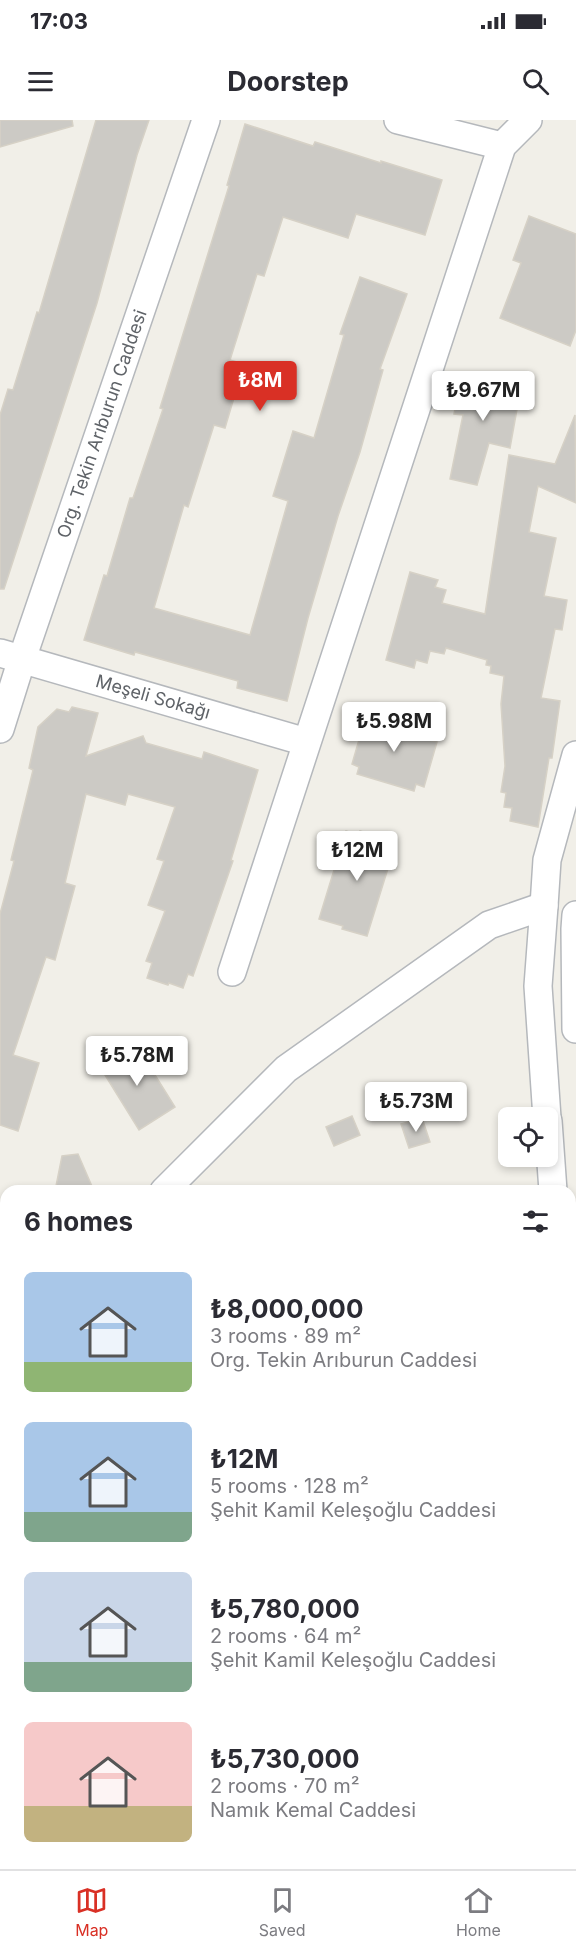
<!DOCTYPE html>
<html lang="en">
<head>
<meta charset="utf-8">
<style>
  :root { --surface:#fff; --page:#f2f2f3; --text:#2b2b33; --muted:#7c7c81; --line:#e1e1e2; --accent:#d93025 }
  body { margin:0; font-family:Inter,sans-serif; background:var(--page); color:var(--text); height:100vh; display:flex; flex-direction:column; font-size:22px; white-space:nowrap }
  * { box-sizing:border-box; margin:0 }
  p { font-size:20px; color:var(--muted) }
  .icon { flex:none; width:33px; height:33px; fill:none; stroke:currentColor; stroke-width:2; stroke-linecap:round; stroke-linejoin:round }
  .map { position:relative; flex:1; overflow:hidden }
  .sheet { position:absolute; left:0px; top:1065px; width:576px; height:684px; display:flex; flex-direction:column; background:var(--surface); border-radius:18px 18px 0 0; box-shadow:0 3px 9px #0003 }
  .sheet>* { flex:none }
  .buttons { position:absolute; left:498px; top:987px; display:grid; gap:12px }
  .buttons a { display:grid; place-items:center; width:60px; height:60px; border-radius:9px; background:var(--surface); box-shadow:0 3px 9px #0003; font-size:30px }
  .price { position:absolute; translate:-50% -51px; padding:0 14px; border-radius:6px; background:#fff; color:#222; font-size:20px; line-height:39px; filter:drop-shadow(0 2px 3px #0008) }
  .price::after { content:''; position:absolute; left:50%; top:36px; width:18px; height:14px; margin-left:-9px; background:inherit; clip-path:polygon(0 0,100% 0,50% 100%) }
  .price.current { background:var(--accent); color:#fff }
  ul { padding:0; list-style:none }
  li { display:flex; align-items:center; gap:18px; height:150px; padding:0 24px }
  li span { display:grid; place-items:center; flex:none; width:168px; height:120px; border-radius:9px; color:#555 }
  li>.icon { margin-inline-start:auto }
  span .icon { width:72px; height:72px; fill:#fffc; stroke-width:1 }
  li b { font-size:26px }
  h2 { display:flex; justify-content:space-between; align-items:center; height:72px; padding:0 24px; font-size:26px }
  .status { display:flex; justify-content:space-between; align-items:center; height:42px; padding:0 30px; background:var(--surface); direction:ltr }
  .status svg { height:16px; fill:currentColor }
  header { display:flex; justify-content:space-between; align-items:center; height:78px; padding:0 24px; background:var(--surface); font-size:27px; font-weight:700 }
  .tabs { display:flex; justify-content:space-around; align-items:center; height:84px; border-top:2px solid var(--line); background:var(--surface); font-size:16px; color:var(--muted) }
  .tabs a { display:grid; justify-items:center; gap:3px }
  .tabs .current { color:var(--accent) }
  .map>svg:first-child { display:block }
  .industrial { fill:#e0deda }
  .building { fill:#cccac5; stroke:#d6d1c6; stroke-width:1.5 }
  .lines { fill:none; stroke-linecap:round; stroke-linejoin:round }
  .minor-casing { stroke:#b5b8bc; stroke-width:30 }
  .minor { stroke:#fff; stroke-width:27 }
  .labels { text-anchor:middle; stroke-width:5; stroke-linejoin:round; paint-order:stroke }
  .street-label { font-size:18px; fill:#5f6368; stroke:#fff }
</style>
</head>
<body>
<div class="status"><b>17:03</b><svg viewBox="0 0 49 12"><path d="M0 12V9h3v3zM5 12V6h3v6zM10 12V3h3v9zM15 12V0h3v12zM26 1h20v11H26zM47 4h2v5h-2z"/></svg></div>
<header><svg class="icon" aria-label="menu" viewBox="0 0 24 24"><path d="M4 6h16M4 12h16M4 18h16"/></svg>Doorstep<svg class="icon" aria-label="search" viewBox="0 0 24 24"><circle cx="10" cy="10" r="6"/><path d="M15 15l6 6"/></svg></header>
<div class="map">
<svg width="576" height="1749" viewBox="0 0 576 1749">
  <rect width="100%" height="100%" fill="#f1efe8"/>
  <polygon class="industrial" points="0,1451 6,1455 6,1640 0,1641"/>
  <g class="building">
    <polygon points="0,0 72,0 73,6 0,27"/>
    <polygon points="96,0 149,0 137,35 97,183 4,469 0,469 0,295 8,269 13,270 37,192 39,193"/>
    <polygon points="245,4 313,26 315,22 381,43 381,41 442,60 425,115 356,94 348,118 283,97 264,156 257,154 230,240 244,244 225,308 214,305 188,387 184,385 154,488 250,515 288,381 273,376 293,311 314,318 344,215 340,214 360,157 407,174 380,249 383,250 360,332 338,396 308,498 287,581 237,568 238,561 135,532 134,535 84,520 104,455 107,456 130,378 133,378 163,289 160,288 229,66 227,65"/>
    <polygon points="529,96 576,114 576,210 570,226 500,198 521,143 513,140"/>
    <polygon points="461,254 483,258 484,255 510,259 509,265 521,267 510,328 489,323 477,365 450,359 463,295 454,294"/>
    <polygon points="575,295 576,383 538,366 529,412 556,418 544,476 567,480 562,510 555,509 541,578 560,581 552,638 549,638 538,707 510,701 512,688 504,687 506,673 501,672 505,646 501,584 504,556 490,553 491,546 486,545 487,540 446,528 444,534 430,531 427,543 416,540 414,548 386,540 410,452 438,460 435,467 446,470 442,483 485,494 509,335 555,344"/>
    <polygon points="72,587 98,593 86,636 143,616 146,623 202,639 204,632 258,650 231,740 233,741 193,856 188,854 183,868 169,863 168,865 147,858 152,843 146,841 165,791 148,785 164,741 157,739 175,687 128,674 125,685 86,674 65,763 75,766 55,840 46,837 13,935 39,943 18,1011 0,1005 0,794 14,741 11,740 33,650 29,648 38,607 57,589 69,592"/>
    <polygon points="376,596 431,612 429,620 437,622 424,667 416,664 414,671 357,654 359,647 352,644 365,599 374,602"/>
    <polygon points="346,711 359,715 360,711 392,721 389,728 394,729 367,816 342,809 343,806 319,799"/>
    <polygon points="135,923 175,987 139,1010 100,947"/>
    <polygon points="352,996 360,1015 334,1026 326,1007"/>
    <polygon points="422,998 430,1022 409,1028 401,1004"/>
    <polygon points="78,1034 94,1071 55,1071 62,1036"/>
  </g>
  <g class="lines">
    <defs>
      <g id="minor">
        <polyline points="398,0 502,26"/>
        <polyline points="0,533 306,622"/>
        <polyline points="0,609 22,539 206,0"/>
        <polyline points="576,795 575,809 576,909"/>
        <polyline points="232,852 502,26 528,0"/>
        <polyline points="547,998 538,866 544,786 547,740 576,635"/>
        <polyline points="548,1001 553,1071"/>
        <polyline points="164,1071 286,949 489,805 544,786"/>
        <polyline points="0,1213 3,1214"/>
        <polyline points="570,1316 576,1400"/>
        <polyline points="2,1354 6,1368"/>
        <polyline points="0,1469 6,1463"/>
      </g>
    </defs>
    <use href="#minor" class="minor-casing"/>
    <use href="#minor" class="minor"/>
  </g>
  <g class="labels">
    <g class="street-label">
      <text transform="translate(102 304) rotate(-71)" y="6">Org. Tekin Arıburun Caddesi</text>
      <text transform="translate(153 577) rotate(16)" y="6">Meşeli Sokağı</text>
    </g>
  </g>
</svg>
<div class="buttons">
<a><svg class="icon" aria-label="locate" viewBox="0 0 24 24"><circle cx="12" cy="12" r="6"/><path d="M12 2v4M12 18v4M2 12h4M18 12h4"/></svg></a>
</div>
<b class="price current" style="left:260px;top:292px">₺8M</b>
<b class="price" style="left:483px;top:302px">₺9.67M</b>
<b class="price" style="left:394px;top:633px">₺5.98M</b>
<b class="price" style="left:357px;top:762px">₺12M</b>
<b class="price" style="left:137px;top:967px">₺5.78M</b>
<b class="price" style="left:416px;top:1013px">₺5.73M</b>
<section class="sheet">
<h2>6 homes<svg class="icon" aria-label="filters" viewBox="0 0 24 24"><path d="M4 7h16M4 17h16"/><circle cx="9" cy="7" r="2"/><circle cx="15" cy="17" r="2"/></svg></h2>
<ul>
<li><span style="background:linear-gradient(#a9c7e8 75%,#8fb573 0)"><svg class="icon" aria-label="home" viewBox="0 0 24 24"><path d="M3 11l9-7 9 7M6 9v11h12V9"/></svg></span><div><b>₺8,000,000</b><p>3 rooms · 89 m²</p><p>Org. Tekin Arıburun Caddesi</p></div></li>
<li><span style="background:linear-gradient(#a9c7e8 75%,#7fa58c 0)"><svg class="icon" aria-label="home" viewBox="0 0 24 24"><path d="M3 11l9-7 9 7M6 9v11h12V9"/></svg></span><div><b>₺12M</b><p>5 rooms · 128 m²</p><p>Şehit Kamil Keleşoğlu Caddesi</p></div></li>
<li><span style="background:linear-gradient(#c9d6e8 75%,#7fa58c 0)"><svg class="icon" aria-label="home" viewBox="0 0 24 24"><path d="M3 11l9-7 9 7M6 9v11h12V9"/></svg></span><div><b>₺5,780,000</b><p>2 rooms · 64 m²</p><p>Şehit Kamil Keleşoğlu Caddesi</p></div></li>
<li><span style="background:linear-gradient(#f6c9c9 70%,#c2b280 0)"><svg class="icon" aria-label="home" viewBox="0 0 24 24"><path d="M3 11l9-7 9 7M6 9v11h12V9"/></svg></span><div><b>₺5,730,000</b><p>2 rooms · 70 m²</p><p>Namık Kemal Caddesi</p></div></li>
</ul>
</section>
</div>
<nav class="tabs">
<a class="current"><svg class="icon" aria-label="map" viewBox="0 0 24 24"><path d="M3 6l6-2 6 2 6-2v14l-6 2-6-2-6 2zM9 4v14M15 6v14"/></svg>Map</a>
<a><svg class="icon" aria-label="saved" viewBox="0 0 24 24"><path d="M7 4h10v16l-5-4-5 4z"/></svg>Saved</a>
<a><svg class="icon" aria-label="home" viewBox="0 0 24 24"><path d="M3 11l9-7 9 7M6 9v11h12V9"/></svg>Home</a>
</nav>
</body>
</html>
